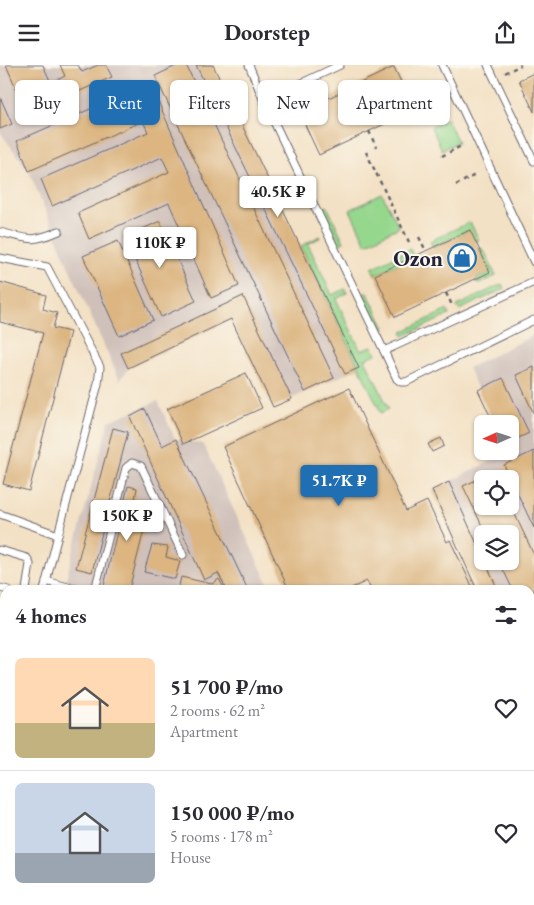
<!DOCTYPE html>
<html lang="en">
<head>
<meta charset="utf-8">
<style>
  :root { --surface:#fff; --page:#f7f7f7; --text:#2b2b33; --muted:#7c7c81; --line:#e1e1e2; --accent:#1f6fb2 }
  body { margin:0; font-family:"EB Garamond",serif; background:var(--page); color:var(--text); height:100vh; display:flex; flex-direction:column; font-size:19px; white-space:nowrap }
  * { box-sizing:border-box; margin:0 }
  p { font-size:16px; color:var(--muted) }
  .icon { flex:none; width:28px; height:28px; fill:none; stroke:currentColor; stroke-width:2; stroke-linecap:round; stroke-linejoin:round }
  .map { position:relative; flex:1; overflow:hidden }
  .sheet { position:absolute; left:0px; top:520px; width:535px; height:320px; display:flex; flex-direction:column; background:var(--surface); border-radius:15px 15px 0 0; box-shadow:0 1px 4px #0004 }
  .sheet>* { flex:none }
  .hud { position:absolute; left:15px; top:15px; width:505px; height:45px; display:flex; gap:10px }
  .needle { width:32px; rotate:267deg }
  .controls { position:absolute; left:474px; top:350px; display:grid; gap:10px }
  .controls a { display:grid; place-items:center; width:45px; height:45px; border-radius:8px; background:var(--surface); box-shadow:0 1px 4px #0004; font-size:25px }
  .price { position:absolute; translate:-50% -42px; padding:0 11px; border-radius:5px; background:#fff; color:#222; font-size:16px; line-height:32px; filter:drop-shadow(0 1px 2px #0008) }
  .price::after { content:''; position:absolute; left:50%; top:30px; width:15px; height:11px; margin-left:-8px; background:inherit; clip-path:polygon(0 0,100% 0,50% 100%) }
  .price.selected { background:var(--accent); color:#fff }
  ul { padding:0; list-style:none }
  li { display:flex; align-items:center; gap:15px; height:125px; padding:0 15px }
  li+li { border-top:1px solid var(--line) }
  li span { display:grid; place-items:center; flex:none; width:140px; height:100px; border-radius:8px; color:#555 }
  li>.icon { margin-inline-start:auto }
  span .icon { width:60px; height:60px; fill:#fffc; stroke-width:1 }
  li b { font-size:21px }
  h2 { display:flex; justify-content:space-between; align-items:center; height:60px; padding:0 15px; font-size:21px }
  .chip { padding:0 18px; border-radius:8px; background:var(--surface); box-shadow:0 1px 4px #0004; font-size:18px; line-height:45px }
  .chip.selected { background:var(--accent); color:#fff }
  header { display:flex; justify-content:space-between; align-items:center; height:65px; padding:0 15px; background:var(--surface); font-size:22px; font-weight:700 }
  .map>svg:first-child { display:block }
  .industrial { fill:#cfc0ba; fill-rule:evenodd }
  .green { fill:#96d78e; stroke:#5c7c64 }
  .building { fill:#dcb581 }
  .lines { fill:none; stroke-linecap:round; stroke-linejoin:round }
  .lane-casing { stroke:#6b656b; stroke-width:9 }
  .street-casing { stroke:#6b656b; stroke-width:16 }
  .path { stroke:#6b656b; stroke-width:2.5; stroke-dasharray:4 4; stroke-linecap:butt }
  .lane { stroke:#fff; stroke-width:7 }
  .street { stroke:#fff; stroke-width:14 }
  .labels { text-anchor:middle; stroke-width:4; stroke-linejoin:round; paint-order:stroke }
  .poi-label { font-size:22px; font-weight:bold; fill:#22223b; stroke:#fbf7ec; text-anchor:end }
</style>
</head>
<body>
<header><svg class="icon" aria-label="menu" viewBox="0 0 24 24"><path d="M4 6h16M4 12h16M4 18h16"/></svg>Doorstep<svg class="icon" aria-label="share" viewBox="0 0 24 24"><path d="M12 15V3M7 8l5-5 5 5M5 13v7h14v-7"/></svg></header>
<div class="map">
<svg width="534" height="840" viewBox="0 0 534 840">
  <rect width="100%" height="100%" fill="#fbf7ec"/>
  <filter id="ink" filterUnits="userSpaceOnUse"><feTurbulence type="fractalNoise" baseFrequency=".02" numOctaves="2"/><feDisplacementMap in="SourceGraphic" scale="10" xChannelSelector="R" yChannelSelector="G"/><feConvolveMatrix kernelMatrix="1 2 1 2 8 2 1 2 1" color-interpolation-filters="sRGB"/></filter>
  <filter id="wash" filterUnits="userSpaceOnUse"><feTurbulence type="fractalNoise" baseFrequency=".0096" numOctaves="4" result="noise"/><feDisplacementMap in="SourceGraphic" scale="20" xChannelSelector="R" yChannelSelector="G"/><feGaussianBlur stdDeviation="1.12" result="paint"/><feColorMatrix in="noise" values="0 0 0 0 0 0 0 0 0 0 0 0 0 0 0 0 0 1.4 0 .05"/><feComposite in="paint" operator="in"/></filter>
  <g filter="url(#wash)">
    <rect width="100%" height="100%" fill="#f3e1c5"/>
    <g class="industrial">
      <polygon points="0,0 213,0 359,303 273,342 231,255 129,303 120,316 67,198 29,106 0,67"/>
      <path d="M534,270V664L530,663V525H477L432,425L506,389V386H510V359H494L468,303ZM482,414H510V441H482ZM482,469H510V496H482Z"/>
      <polygon points="158,336 175,374 203,379 271,525 63,525 109,356"/>
      <polygon points="534,743 534,840 514,840 515,835 530,835 530,762"/>
    </g>
    <g class="green">
      <polygon points="447,54 458,77 442,85 431,62"/>
      <polygon points="382,129 399,162 366,179 350,145"/>
      <polygon points="327,141 344,177 340,179 323,143"/>
      <polygon points="470,157 479,175 475,177 469,165 433,182 430,176"/>
      <polygon points="320,171 321,172 308,179 332,230 345,224 347,228 336,234 361,286 372,281 376,289 365,294 389,344 381,348 301,181"/>
      <polygon points="483,183 496,211 478,219 476,214 490,207 479,185"/>
      <polygon points="410,184 414,191 375,210 372,203"/>
      <polygon points="502,219 504,224 459,245 457,241"/>
      <polygon points="367,227 385,263 380,265 363,229"/>
      <polygon points="447,245 449,250 404,271 402,267"/>
    </g>
    <g id="blocks">
      <g class="building">
        <polygon points="6,0 43,0 51,18 65,11 60,0 78,0 82,7 98,0 106,0 112,12 59,35 52,22 31,31 37,44 27,48"/>
        <polygon points="178,0 186,0 334,313 305,327 155,11"/>
        <polygon points="196,0 213,0 359,303 345,309"/>
        <polygon points="394,2 414,45 319,90 299,47"/>
        <polygon points="534,8 534,47 519,15"/>
        <polygon points="150,18 239,221 211,233 169,138 89,174 78,148 169,107 162,92 52,141 41,114 148,67 143,56 29,106 17,76"/>
        <polygon points="0,32 12,59 0,64"/>
        <polygon points="160,156 196,236 161,252 125,172"/>
        <polygon points="470,165 490,207 395,252 375,210"/>
        <polygon points="118,176 153,255 119,271 83,191"/>
        <polygon points="0,217 46,230 43,244 57,248 53,263 70,267 29,426 3,419 43,268 0,257"/>
        <polygon points="243,231 292,334 273,342 231,254 128,303 121,288"/>
        <polygon points="534,302 534,349 516,310"/>
        <polygon points="246,308 262,343 183,379 167,344"/>
        <polygon points="503,313 529,368 510,377 510,359 494,359 478,325"/>
        <polygon points="349,323 406,446 427,436 447,477 450,475 474,525 371,525 367,516 347,525 289,525 223,382"/>
        <polygon points="145,344 162,381 176,374 248,525 227,525 218,508 204,515 130,352"/>
        <polygon points="113,363 128,367 92,507 76,503"/>
        <polygon points="441,373 444,381 432,387 428,379"/>
        <polygon points="534,386 534,463 504,400"/>
        <polygon points="494,407 497,414 482,414 482,441 511,441 534,490 534,569 530,560 530,525 513,525 499,496 510,496 510,469 486,469 463,421"/>
        <polygon points="449,417 482,490 482,496 485,496 498,525 477,525 432,425"/>
        <polygon points="128,421 137,423 135,434 151,437 129,525 103,525"/>
        <polygon points="152,480 168,482 166,492 180,496 175,514 144,507"/>
        <polygon points="181,512 212,519 219,514 225,525 178,525"/>
        <polygon points="5,645 5,835 46,835 45,840 0,840 0,661"/>
        <polygon points="530,663 534,664 534,743 531,758"/>
        <polygon points="533,792 534,840 523,840 524,835 530,835 530,807"/>
        <polygon points="203,835 421,835 420,840 202,840"/>
        <polygon points="435,835 515,835 514,840 434,840"/>
      </g>
    </g>
  </g>
  <g filter="url(#ink)">
    <use href="#blocks" fill-opacity="0" stroke="#6b656b" stroke-width="1"/>
    <g class="lines">
      <defs>
        <g id="lane">
          <polyline points="249,0 264,36"/>
          <polyline points="340,0 264,36 384,286 534,217"/>
          <polyline points="442,0 534,197"/>
          <polyline points="488,0 534,96"/>
          <path d="M0,167C28,174 31,178 59,166"/>
          <polyline points="0,193 47,202 100,302 98,319 58,470"/>
          <polyline points="384,286 397,314 401,317 406,317 534,255"/>
          <polyline points="0,449 58,470 44,525"/>
          <polyline points="0,485 27,493 30,499 26,525"/>
          <polyline points="46,516 79,525"/>
          <polyline points="0,523 8,525"/>
          <polyline points="95,525 126,403 132,398 141,401 183,490"/>
          <polyline points="57,840 58,835"/>
        </g>
        <polyline id="street" points="0,563 5,565"/>
      </defs>
      <use href="#lane" class="lane-casing"/>
      <use href="#street" class="street-casing"/>
      <g class="path">
        <polyline points="505,8 521,0"/>
        <polyline points="345,16 349,23"/>
        <polyline points="369,66 376,82"/>
        <polyline points="366,87 409,177"/>
        <polyline points="442,91 463,80"/>
        <polyline points="456,120 477,109"/>
        <polyline points="419,172 426,186"/>
        <polyline points="446,228 453,242"/>
      </g>
      <use href="#lane" class="lane"/>
      <use href="#street" class="street"/>
    </g>
  </g>
  <defs>
    <symbol id="shop-ring" viewBox="-11 -11 22 22"><circle r="9.5" fill="#fbf7ec" stroke="#1f6fb2" stroke-width="1.5"/><path d="M-5-2.5h2.3a2.7 3.5 0 0 1 5.4 0H5L5.5 6h-11ZM-1.5-2.5h3a1.5 2.3 0 0 0-3 0Z" fill="#1f6fb2"/></symbol>
  </defs>
  <g fill-rule="evenodd">
    <use href="#shop-ring" x="446" y="177" width="32" height="32"/>
  </g>
  <g class="labels">
    <g class="poi-label">
      <text x="443" y="201">Ozon</text>
    </g>
  </g>
</svg>
<div class="controls">
<a><svg class="needle" viewBox="-14 -14 28 28"><path d="M0-13l5 13h-10z" fill="#e53935"/><path d="M0 13l5-13h-10z" fill="#7c7c81"/></svg></a>
<a><svg class="icon" aria-label="locate" viewBox="0 0 24 24"><circle cx="12" cy="12" r="6"/><path d="M12 2v4M12 18v4M2 12h4M18 12h4"/></svg></a>
<a><svg class="icon" aria-label="layers" viewBox="0 0 24 24"><path d="M12 4l9 5-9 5-9-5zM3 14l9 5 9-5"/></svg></a>
</div>
<b class="price" style="left:278px;top:153px">40.5K ₽</b>
<b class="price" style="left:160px;top:204px">110K ₽</b>
<b class="price selected" style="left:339px;top:442px">51.7K ₽</b>
<b class="price" style="left:127px;top:477px">150K ₽</b>
<div class="hud">
<a class="chip">Buy</a>
<a class="chip selected">Rent</a>
<a class="chip">Filters</a>
<a class="chip">New</a>
<a class="chip">Apartment</a>
</div>
<section class="sheet">
<h2>4 homes<svg class="icon" aria-label="filters" viewBox="0 0 24 24"><path d="M4 7h16M4 17h16"/><circle cx="9" cy="7" r="2"/><circle cx="15" cy="17" r="2"/></svg></h2>
<ul>
<li><span style="background:linear-gradient(#ffd9b3 65%,#c2b280 0)"><svg class="icon" aria-label="home" viewBox="0 0 24 24"><path d="M3 11l9-7 9 7M6 9v11h12V9"/></svg></span><div><b>51 700 ₽/mo</b><p>2 rooms · 62 m²</p><p>Apartment</p></div><svg class="icon" aria-label="heart" viewBox="0 0 24 24"><path d="M12 20l-8-8c-3-5 5-10 8-4 3-6 11-1 8 4z"/></svg></li>
<li><span style="background:linear-gradient(#c9d6e8 70%,#9aa5b1 0)"><svg class="icon" aria-label="home" viewBox="0 0 24 24"><path d="M3 11l9-7 9 7M6 9v11h12V9"/></svg></span><div><b>150 000 ₽/mo</b><p>5 rooms · 178 m²</p><p>House</p></div><svg class="icon" aria-label="heart" viewBox="0 0 24 24"><path d="M12 20l-8-8c-3-5 5-10 8-4 3-6 11-1 8 4z"/></svg></li>
</ul>
</section>
</div>
</body>
</html>
